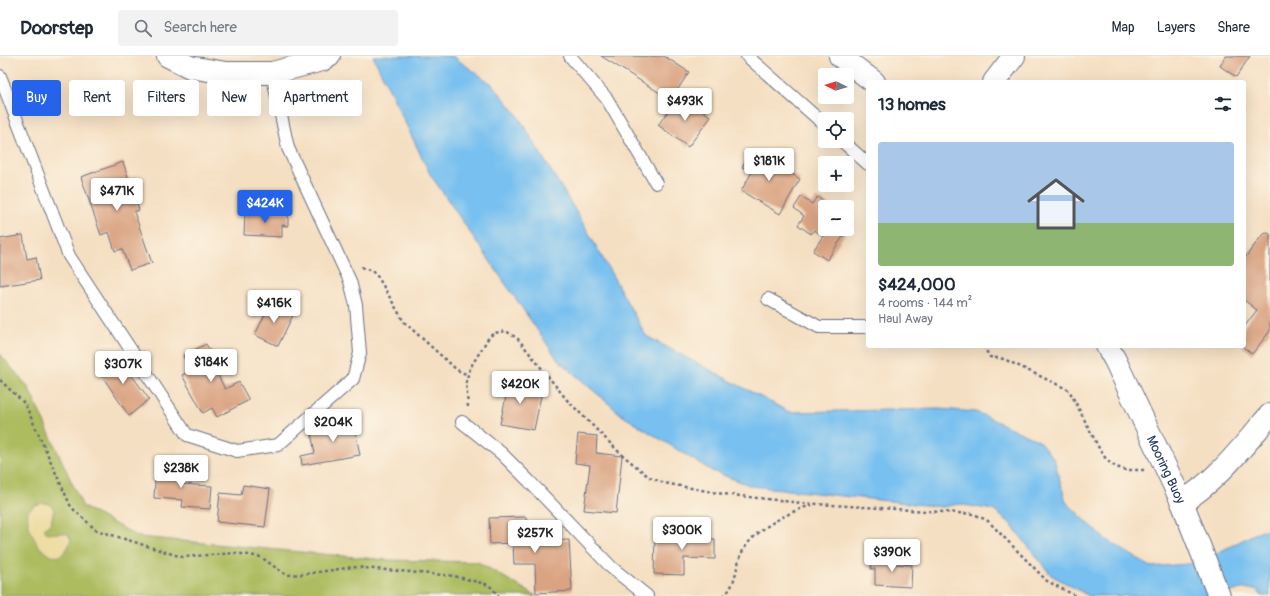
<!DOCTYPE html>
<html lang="en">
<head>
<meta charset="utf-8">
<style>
  :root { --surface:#fff; --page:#f2f2f3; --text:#1f2937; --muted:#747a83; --line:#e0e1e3; --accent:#2563eb }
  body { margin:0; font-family:Pangolin,sans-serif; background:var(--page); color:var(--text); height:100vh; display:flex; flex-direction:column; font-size:15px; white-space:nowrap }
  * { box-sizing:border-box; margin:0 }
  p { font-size:13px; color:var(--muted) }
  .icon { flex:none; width:22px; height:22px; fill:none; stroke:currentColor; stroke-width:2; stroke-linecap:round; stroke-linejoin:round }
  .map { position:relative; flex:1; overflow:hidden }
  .drawer { position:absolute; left:866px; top:24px; width:380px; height:268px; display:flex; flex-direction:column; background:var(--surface); border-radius:4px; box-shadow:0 4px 16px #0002 }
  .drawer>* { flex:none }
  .guide { position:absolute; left:12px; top:24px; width:380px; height:36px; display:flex; gap:8px }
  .needle { width:26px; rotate:275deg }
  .tools { position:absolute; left:818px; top:12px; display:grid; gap:8px }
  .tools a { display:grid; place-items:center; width:36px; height:36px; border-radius:4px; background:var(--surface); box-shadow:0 4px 16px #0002; font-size:20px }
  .price { position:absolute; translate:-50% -34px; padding:0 9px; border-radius:4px; background:#fff; color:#222; font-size:13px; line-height:26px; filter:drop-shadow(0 1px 2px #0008) }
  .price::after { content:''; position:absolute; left:50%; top:24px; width:12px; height:9px; margin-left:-6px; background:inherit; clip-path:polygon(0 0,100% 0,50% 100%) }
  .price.on { background:var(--accent); color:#fff }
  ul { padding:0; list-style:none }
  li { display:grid; align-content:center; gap:8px; height:212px; padding:0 12px }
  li+li { border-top:1px solid var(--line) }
  li span { display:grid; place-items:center; height:124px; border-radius:4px; color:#555 }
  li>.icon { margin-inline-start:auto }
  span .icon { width:72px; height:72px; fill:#fffc; stroke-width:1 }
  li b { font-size:17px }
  h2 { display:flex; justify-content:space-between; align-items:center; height:48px; padding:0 12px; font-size:17px }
  .pill { padding:0 14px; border-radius:4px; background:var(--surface); box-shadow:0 4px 16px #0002; font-size:14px; line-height:36px }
  .pill.on { background:var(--accent); color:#fff }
  header { display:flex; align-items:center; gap:24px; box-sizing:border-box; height:56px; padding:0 20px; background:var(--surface); border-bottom:1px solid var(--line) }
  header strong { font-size:19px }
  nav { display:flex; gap:22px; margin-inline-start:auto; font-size:14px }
  .search { width:280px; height:36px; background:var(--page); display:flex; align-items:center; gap:10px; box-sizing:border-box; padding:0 14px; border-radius:4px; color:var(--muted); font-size:15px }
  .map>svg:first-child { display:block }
  .green { fill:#acbc5e; stroke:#64765e }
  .sand { fill:#eeda9e; stroke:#84847e }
  .water { fill:#77c0f0; stroke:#4978a7 }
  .building { fill:#daa483 }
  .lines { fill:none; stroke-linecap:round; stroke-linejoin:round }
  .lane-casing { stroke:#676d81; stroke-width:14 }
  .street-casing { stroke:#676d81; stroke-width:24 }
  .path { stroke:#676d81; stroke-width:2.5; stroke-dasharray:3 3; stroke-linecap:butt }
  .lane { stroke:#fff; stroke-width:12 }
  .street { stroke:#fff; stroke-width:22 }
  .labels { text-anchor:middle; stroke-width:3; stroke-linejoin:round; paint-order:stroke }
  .street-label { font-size:13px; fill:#1b2f5e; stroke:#fcf5e5 }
</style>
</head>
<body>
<header>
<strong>Doorstep</strong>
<div class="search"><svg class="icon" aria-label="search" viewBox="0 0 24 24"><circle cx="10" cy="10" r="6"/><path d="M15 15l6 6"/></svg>Search here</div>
<nav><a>Map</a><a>Layers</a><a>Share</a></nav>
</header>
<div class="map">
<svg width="1270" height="540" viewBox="0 0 1270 540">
  <rect width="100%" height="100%" fill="#fcf5e5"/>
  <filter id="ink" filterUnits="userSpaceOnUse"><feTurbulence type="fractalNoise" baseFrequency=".025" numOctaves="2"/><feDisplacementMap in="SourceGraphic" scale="8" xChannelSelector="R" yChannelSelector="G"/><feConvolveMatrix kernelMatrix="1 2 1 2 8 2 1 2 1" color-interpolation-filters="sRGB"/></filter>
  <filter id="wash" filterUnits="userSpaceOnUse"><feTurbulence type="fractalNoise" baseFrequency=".012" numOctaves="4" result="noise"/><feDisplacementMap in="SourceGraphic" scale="16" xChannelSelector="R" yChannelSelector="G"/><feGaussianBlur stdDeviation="0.9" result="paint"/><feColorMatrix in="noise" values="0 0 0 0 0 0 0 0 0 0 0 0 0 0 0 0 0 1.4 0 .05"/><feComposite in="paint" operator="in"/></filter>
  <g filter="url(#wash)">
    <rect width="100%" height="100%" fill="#f5dfc2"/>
    <polygon class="green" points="0,298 28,331 83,451 139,481 387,504 478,506 536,540 0,540"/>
    <path class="sand" d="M43,447L50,448L54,453L51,467L44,473L47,477C54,479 60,475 68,478L71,484C57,525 24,480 28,455L35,449Z"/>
    <polygon class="water" points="373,0 452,0 492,28 516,57 587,174 646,280 789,356 940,353 976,356 1039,385 1054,403 1066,446 1105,483 1151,511 1198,507 1262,474 1270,476 1270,540 1262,540 1256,533 1241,533 1217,540 1089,540 1051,519 1009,466 993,454 959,448 942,451 752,430 712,415 623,360 558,304 430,118"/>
    <g id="blocks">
      <g class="building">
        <polygon points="601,0 664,0 689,16 671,44"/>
        <polygon points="1226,0 1250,0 1236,21 1220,10"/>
        <polygon points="689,44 711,61 688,91 658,69 675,46 683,52"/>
        <polygon points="752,94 800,123 780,158 741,135 752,116 742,111"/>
        <polygon points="123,106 139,154 134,156 152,207 130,214 122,193 115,195 109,176 101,179 81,121"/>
        <polygon points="801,141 812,148 817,141 832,151 825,151 825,173 847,173 847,161 853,166 827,204 813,195 823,180 814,174 811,178 798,169 804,160 794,152"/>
        <polygon points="245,156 288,158 288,170 282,169 282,181 244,179"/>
        <polygon points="1268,177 1270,178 1270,275 1252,298 1242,290 1244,290 1244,271 1257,254 1244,244 1244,203 1263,178"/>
        <polygon points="23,179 27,203 36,201 40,224 0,230 0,183"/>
        <polygon points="271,246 294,257 278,290 255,279"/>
        <polygon points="206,288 216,306 223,302 227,310 216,316 225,333 239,326 249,344 217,361 212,352 203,357 182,319 191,315 183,300"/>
        <polygon points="117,299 149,343 129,360 98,314"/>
        <polygon points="511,317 528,321 525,337 541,340 534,374 500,368"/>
        <polygon points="353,364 360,399 302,409 301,400 315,397 310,372"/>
        <polygon points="578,378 597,380 596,397 622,400 616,457 584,454 590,409 575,407"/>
        <polygon points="156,410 180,412 178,428 212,430 210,453 182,451 183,444 154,442"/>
        <polygon points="243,429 270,433 265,471 217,466 220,437 241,439"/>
        <polygon points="526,461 527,486 569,484 572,535 536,537 535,508 514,508 513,487 490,488 489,462"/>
        <polygon points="683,466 697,467 697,482 715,483 715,503 684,502 684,519 654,518 655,482 683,483"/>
        <polygon points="885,497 896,498 896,508 912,509 911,531 875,529 875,513 871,513 871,507 885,508"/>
      </g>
    </g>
  </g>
  <g filter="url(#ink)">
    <use href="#blocks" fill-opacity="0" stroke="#676d81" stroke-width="1"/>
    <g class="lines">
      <defs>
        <g id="lane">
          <polyline points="570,0 607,43 656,127"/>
          <polyline points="747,0 825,69"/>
          <polyline points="0,20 69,200 187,379 237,395 278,389 353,323 360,297 356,249 350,225 288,92 272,17"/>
          <polyline points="842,85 868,108"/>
          <polyline points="768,243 819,271 868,271"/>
          <polyline points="462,366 501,397 529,425 612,512 647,540"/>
        </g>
        <g id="street">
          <polyline points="168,0 190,11 226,17 272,17 322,4 329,0"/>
          <polyline points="840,0 874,26"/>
          <polyline points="994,26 1014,0"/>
          <path id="s1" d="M1107,290L1115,304L1182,446L1219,540"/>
          <path d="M1182,446C1217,425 1243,390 1270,359"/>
        </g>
      </defs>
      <use href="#lane" class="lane-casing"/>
      <use href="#street" class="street-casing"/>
      <g class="path">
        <polyline points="361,211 372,215 378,221 404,266 457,314 468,319"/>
        <polyline points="983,290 990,301 1004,303 1069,334 1102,398 1110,407 1116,411 1126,414 1145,414"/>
        <polyline points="0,324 25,348 71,451 96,474 182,501 236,497 261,501 286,519 305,518 353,511 454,520 489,529 499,540"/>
        <polyline points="468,351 466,326 470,312 489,281 494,277 506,275 518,283 567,344 620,397 649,421 664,427 723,438 801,447 974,458 988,465 1047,525 1076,540"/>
        <path d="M723,540C736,531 735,513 741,499C749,476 790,455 812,449"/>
      </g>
      <use href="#lane" class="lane"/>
      <use href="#street" class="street"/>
    </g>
  </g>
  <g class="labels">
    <g class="street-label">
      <text dy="5" stroke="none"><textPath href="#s1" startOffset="137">Mooring Buoy</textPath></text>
    </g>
  </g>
</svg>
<div class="tools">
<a><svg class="needle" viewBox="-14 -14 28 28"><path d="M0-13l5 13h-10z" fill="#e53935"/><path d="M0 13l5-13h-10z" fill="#747a83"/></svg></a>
<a><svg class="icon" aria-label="locate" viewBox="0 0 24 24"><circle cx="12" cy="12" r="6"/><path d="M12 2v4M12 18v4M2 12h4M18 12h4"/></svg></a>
<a>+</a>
<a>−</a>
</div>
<b class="price" style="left:685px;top:66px">$493K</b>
<b class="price" style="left:769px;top:126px">$181K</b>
<b class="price" style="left:117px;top:156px">$471K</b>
<b class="price on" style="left:265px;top:168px">$424K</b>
<b class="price" style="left:274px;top:268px">$416K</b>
<b class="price" style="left:211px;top:327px">$184K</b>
<b class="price" style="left:123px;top:329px">$307K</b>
<b class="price" style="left:520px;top:349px">$420K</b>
<b class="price" style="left:333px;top:387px">$204K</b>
<b class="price" style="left:181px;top:433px">$238K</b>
<b class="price" style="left:682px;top:495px">$300K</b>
<b class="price" style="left:535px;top:498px">$257K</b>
<b class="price" style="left:892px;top:517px">$390K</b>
<div class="guide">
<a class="pill on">Buy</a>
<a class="pill">Rent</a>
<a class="pill">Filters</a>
<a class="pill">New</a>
<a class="pill">Apartment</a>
</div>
<section class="drawer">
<h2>13 homes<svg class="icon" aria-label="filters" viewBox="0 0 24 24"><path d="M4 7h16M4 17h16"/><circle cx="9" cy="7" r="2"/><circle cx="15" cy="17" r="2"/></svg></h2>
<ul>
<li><span style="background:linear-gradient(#a9c7e8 65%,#8fb573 0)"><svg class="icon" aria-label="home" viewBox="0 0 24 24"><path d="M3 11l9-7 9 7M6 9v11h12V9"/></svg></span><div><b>$424,000</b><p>4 rooms · 144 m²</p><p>Haul Away</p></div></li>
</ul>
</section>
</div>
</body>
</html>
